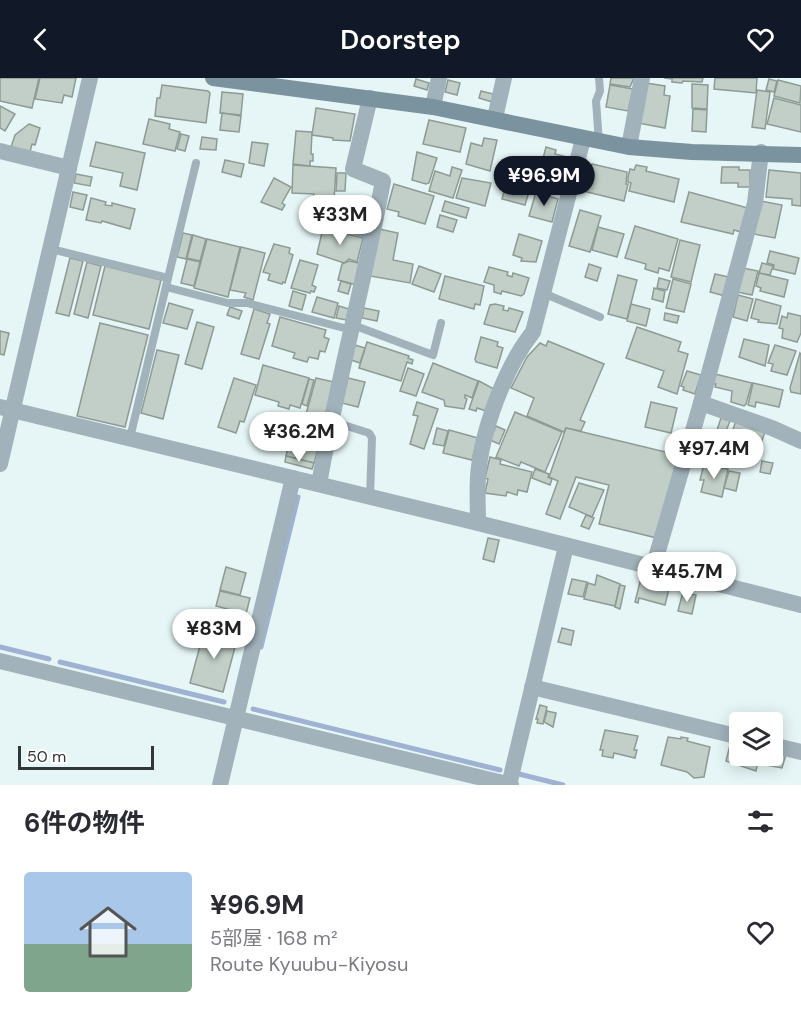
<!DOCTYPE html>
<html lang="ja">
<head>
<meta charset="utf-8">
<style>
  :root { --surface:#fff; --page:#f2f2f3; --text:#2b2b33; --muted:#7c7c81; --accent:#111827 }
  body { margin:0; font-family:"DM Sans","Noto Sans JP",sans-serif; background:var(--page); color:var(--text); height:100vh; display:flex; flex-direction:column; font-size:22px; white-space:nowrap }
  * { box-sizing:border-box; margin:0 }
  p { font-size:20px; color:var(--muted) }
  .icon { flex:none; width:33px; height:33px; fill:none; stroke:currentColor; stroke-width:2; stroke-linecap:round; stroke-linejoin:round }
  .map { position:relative; height:707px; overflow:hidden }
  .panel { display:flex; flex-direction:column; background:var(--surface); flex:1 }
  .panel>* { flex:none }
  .buttons { position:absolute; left:729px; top:634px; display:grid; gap:12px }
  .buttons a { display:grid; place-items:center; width:54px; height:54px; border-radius:6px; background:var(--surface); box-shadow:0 3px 15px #0003; font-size:30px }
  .scale { position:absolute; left:18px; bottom:15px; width:136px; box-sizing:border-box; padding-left:6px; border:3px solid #313737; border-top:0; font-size:16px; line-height:21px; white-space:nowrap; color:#313737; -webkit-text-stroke:4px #fff; paint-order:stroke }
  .price { position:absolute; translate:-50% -51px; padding:0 14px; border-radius:21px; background:#fff; color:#222; font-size:20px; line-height:39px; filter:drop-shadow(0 2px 3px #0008) }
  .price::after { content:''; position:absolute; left:50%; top:36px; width:18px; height:14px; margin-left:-9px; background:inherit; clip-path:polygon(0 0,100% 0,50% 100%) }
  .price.selected { background:var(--accent); color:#fff }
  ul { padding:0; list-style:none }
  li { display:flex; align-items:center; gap:18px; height:150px; padding:0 24px }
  li span { display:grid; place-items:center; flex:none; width:168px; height:120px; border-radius:6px; color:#555 }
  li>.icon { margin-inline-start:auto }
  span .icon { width:72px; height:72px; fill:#fffc; stroke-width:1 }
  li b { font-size:26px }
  h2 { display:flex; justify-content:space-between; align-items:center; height:72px; padding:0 24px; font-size:26px }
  header { display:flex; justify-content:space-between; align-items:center; height:78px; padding:0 24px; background:var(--accent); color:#fff; font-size:27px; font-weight:600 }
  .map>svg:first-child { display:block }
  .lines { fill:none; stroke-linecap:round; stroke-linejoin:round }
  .stream { stroke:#9fb2d1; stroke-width:5 }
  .building { fill:#c1cfc8; stroke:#8e9b95; stroke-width:1.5 }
  .service { stroke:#a2b2bb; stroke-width:8 }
  .minor { stroke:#a2b2bb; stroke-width:16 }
  .secondary { stroke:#7a939f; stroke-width:16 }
</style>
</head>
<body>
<header><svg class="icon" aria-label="back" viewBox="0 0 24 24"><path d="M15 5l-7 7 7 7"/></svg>Doorstep<svg class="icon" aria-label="heart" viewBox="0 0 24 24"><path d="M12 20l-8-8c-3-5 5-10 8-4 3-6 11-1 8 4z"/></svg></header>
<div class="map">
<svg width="801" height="707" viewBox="0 0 801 707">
  <rect width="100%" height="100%" fill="#e6f6f6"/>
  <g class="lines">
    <g class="stream">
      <polyline points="0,569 49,581"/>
      <polyline points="261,569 298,419"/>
      <polyline points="60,584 224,624"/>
      <polyline points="253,631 500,692"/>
      <polyline points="519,696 563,707"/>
    </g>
  </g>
  <g class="building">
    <polygon points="0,0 39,0 32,30 0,23"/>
    <polygon points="40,0 76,0 72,19 64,17 62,25 35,21"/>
    <polygon points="611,0 634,0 630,9 610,6"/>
    <polygon points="664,0 703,0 702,4 683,3 682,5 672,4 672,1"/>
    <polygon points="715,0 757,0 756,15 714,11"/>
    <polygon points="416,1 429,5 427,12 414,8"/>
    <polygon points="769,1 777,3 774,14 766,12"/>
    <polygon points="448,2 460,5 457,17 445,14"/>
    <polygon points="778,2 801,8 800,25 774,18"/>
    <polygon points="646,5 665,8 664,17 670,18 665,50 638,45"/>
    <polygon points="692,6 708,7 707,31 692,30"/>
    <polygon points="162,7 208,13 210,15 206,45 155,38 157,20 160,20"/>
    <polygon points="610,7 633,11 628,33 606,29"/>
    <polygon points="757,12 770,14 765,51 752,49"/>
    <polygon points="481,13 493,16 492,24 479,20"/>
    <polygon points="222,14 243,16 241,37 220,35"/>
    <polygon points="774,20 801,27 801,54 767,46"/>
    <polygon points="0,28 15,36 5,53 0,50"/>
    <polygon points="316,30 355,36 350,63 333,62 333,60 312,57"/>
    <polygon points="693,31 707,32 706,54 692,53"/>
    <polygon points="222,35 241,38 239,54 220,52"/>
    <polygon points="149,41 170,46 169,51 180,54 175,73 143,66"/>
    <polygon points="429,42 466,50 460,74 423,66"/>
    <polygon points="29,46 40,50 35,67 32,66 30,74 11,69 15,57"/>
    <polygon points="296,53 312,54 311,76 313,76 313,83 310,83 310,88 293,86"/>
    <polygon points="181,56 189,58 185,73 177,71"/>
    <polygon points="202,59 217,61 216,72 200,71"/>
    <polygon points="484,60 497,62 490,93 466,86 471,65 482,68"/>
    <polygon points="96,64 145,75 137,112 120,108 123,95 90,88"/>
    <polygon points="252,64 268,66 264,88 249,85"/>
    <polygon points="546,69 556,72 555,76 567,79 561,102 539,96"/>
    <polygon points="417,74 437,80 429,105 426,106 412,102"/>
    <polygon points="225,82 244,86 241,99 222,94"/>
    <polygon points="592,86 627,94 626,106 628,106 624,123 583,113"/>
    <polygon points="293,87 336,90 334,123 313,121 314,116 292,115"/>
    <polygon points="636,87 647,89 646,93 679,101 674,124 629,113 631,105 628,104 628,99 630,91 634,92"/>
    <polygon points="452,89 462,92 453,120 429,113 435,93 450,98"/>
    <polygon points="722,89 739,89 739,92 750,92 750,109 738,109 738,105 721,105"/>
    <polygon points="769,92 801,95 801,128 792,127 792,121 766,119"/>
    <polygon points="337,95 346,95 345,113 336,113"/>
    <polygon points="514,95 533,100 525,127 502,121 508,99 513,100"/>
    <polygon points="76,96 92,99 90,108 74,105"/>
    <polygon points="274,100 291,109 282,125 285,127 282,132 261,124"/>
    <polygon points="462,100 491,105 485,128 456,120"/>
    <polygon points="394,106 434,118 425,146 398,138 399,134 387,131"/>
    <polygon points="73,114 87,117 83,132 70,129"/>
    <polygon points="536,114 558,121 552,144 529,138"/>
    <polygon points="689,114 748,130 741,154 734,152 733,156 681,144"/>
    <polygon points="91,120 106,124 105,127 112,128 112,125 135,131 130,151 102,143 101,145 86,142"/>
    <polygon points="445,123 469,130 466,140 442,133"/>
    <polygon points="761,123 782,127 775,160 754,156"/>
    <polygon points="580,132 601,138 590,174 569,168"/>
    <polygon points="336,133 347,136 345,144 334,141"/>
    <polygon points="440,137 457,142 453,154 437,149"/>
    <polygon points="635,148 678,161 669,193 659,190 658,195 645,191 646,186 625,180"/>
    <polygon points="598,149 624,156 617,179 592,172"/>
    <polygon points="323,150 363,160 357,184 349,181 344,185 317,176"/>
    <polygon points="379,151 398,155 393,182 413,186 410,205 370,198"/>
    <polygon points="183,155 192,157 186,181 177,179"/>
    <polygon points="519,156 542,163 536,184 521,183 522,180 513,177"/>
    <polygon points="193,157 206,161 200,183 187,180"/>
    <polygon points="207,161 240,169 228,219 194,210"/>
    <polygon points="680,162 700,167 691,204 671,199"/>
    <polygon points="274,166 290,170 289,175 293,177 285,205 283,204 282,206 268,202 270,196 263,194"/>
    <polygon points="241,169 265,175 253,222 244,219 246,215 230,212"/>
    <polygon points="770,173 799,180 795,196 773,191 774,187 767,185"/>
    <polygon points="70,180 83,183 69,238 56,235"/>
    <polygon points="187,181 200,184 194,208 181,205"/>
    <polygon points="300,182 318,187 312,207 316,209 314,214 311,213 310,215 291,210"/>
    <polygon points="349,183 359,185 357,207 338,202 342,186"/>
    <polygon points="87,184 101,188 88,240 74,236"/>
    <polygon points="762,185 773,188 770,197 759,195"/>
    <polygon points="589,186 601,190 597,203 585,199"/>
    <polygon points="105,188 161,202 149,251 93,237"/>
    <polygon points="419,188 441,196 434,214 412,206"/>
    <polygon points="489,189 508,194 507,197 512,199 513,195 529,200 524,216 521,218 502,213 501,216 494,214 494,207 484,204"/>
    <polygon points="743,190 758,193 752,217 737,214"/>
    <polygon points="759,195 788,202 784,219 760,213 761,210 756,208"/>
    <polygon points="715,196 729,199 725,218 710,214"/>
    <polygon points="618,197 637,202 627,241 608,236"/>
    <polygon points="445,198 484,208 480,227 475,226 474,231 439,221"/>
    <polygon points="659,200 670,203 667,212 657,210"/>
    <polygon points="673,201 691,206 684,234 666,230"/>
    <polygon points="341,203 351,206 348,216 338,213"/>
    <polygon points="654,210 665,213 663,224 652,221"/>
    <polygon points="293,213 306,217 302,232 289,228"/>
    <polygon points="738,217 753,221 747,243 733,239"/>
    <polygon points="317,219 338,225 334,240 312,234"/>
    <polygon points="756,221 781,228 777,246 758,244 759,242 751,240"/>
    <polygon points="169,225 193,232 187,251 163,245"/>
    <polygon points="495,226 504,228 503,232 508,233 509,230 523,234 515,254 484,246 490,227"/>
    <polygon points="631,226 650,231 646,248 627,243"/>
    <polygon points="339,228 349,231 346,242 336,240"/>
    <polygon points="230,229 242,233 239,241 227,237"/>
    <polygon points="364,230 379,233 377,243 362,240"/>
    <polygon points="254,231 270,236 267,245 270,246 259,281 241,276"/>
    <polygon points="665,235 679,238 677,245 664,242"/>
    <polygon points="788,235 801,238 801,255 797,264 782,260 783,251 779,250 782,238 787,240"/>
    <polygon points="280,239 326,252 324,259 329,261 325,274 320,273 318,281 309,279 307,284 293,280 295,275 272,268"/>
    <polygon points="197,244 214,249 202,291 185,286"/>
    <polygon points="100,245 148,257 125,349 77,338"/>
    <polygon points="637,249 681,264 678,273 688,276 677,316 658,309 664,293 626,280"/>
    <polygon points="0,253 9,255 4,277 0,276"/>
    <polygon points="481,259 498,264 497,268 503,270 497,290 476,284 475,281"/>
    <polygon points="744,261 769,267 765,288 739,279"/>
    <polygon points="548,263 604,286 580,342 585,344 581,353 566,350 564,354 527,338 534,320 511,310 527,279 540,265 546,268"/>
    <polygon points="367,264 409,278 408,280 413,282 412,286 407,284 401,303 359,290"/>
    <polygon points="355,267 365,270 360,285 351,282"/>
    <polygon points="775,267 796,273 787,297 771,293 773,286 768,285"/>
    <polygon points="157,272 179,277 163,341 141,335"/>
    <polygon points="800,275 801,276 801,316 791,314 790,310"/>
    <polygon points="433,285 478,303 472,320 465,317 465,320 467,321 464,331 445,328 444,322 422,314"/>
    <polygon points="263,287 309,300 300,330 290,327 289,331 278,328 279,324 255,317"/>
    <polygon points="408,290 424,296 416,318 400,313"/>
    <polygon points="687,293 701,297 695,316 683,312 684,309 681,308"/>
    <polygon points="715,296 752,305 746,326 744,328 731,324 732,313 715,309 716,306 713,306"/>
    <polygon points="234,300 256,307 244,344 240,343 236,355 218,349"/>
    <polygon points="316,300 334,304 319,362 300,358"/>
    <polygon points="348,300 365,304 358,329 342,325"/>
    <polygon points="309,301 314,302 307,328 302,326"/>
    <polygon points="479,303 494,311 486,333 477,330 476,333 469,331"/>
    <polygon points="753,305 783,312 779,329 756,324 755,329 748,327"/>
    <polygon points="417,324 438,331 424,371 410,366 418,338 413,337"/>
    <polygon points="651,324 677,330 671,355 645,349"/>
    <polygon points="515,334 562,354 545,394 521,384 519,388 496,379"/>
    <polygon points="721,340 730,343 724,358 716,355"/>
    <polygon points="736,343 765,354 758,374 728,365"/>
    <polygon points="496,348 505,352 499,366 490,362"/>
    <polygon points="437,350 448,353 444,368 433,366"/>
    <polygon points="566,350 678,377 657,460 599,446 609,407 576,399 560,441 546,436 558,403 549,399"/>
    <polygon points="449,352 478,360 472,382 443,375"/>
    <polygon points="292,354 320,364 314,385 286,378"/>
    <polygon points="725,365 738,370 737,373 740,374 735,387 732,387 731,389 718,384"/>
    <polygon points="286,378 314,385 312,391 285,384"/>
    <polygon points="490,379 501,382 500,386 532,394 527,414 518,412 517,417 507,414 506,418 485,415 488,401 485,400"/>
    <polygon points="762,383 773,385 770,396 760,394"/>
    <polygon points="704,386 728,391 722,419 701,414 704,402 700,402"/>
    <polygon points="535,391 549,396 548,399 552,401 550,407 532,400"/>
    <polygon points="729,393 740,395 736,413 724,410"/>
    <polygon points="579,405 604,412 592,439 569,429"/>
    <polygon points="586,437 594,440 589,451 581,448"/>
    <polygon points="488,460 499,462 494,484 483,481"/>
    <polygon points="226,489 246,495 240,517 220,512"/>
    <polygon points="597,497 620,506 615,528 584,521 588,505 595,507"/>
    <polygon points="641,500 670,507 665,527 639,520 638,525 635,524"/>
    <polygon points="572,501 587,504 583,519 568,516"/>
    <polygon points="620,507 625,508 620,531 615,529"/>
    <polygon points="220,513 250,520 246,536 216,528"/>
    <polygon points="683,514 696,517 692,536 678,533"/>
    <polygon points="205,549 238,558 223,614 190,605"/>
    <polygon points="562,550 574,553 571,567 558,564"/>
    <polygon points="540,627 547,629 543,646 537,645 538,641 536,641"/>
    <polygon points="547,633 556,635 553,649 544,644"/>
    <polygon points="605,652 638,658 634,672 637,672 635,680 614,675 613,680 602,678 603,672 600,672"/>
    <polygon points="668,659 681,661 681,659 688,660 687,663 710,669 704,699 694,700 687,694 661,687"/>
    <polygon points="731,663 740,665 740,678 759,678 756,693 726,683"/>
    <polygon points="772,673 786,676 782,690 766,687 768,678 772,678"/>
  </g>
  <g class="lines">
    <g class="service">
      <polyline points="599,64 596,23 600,13 599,0"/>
      <polyline points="329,145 372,158"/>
      <polyline points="51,171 168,200 130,360"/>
      <polyline points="168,200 196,85"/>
      <polyline points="166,209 228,225 247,225 352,252"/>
      <polyline points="543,215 600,239"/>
      <polyline points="353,247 433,277 441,245"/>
      <polyline points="331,343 369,355 372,360 370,419"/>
    </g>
    <g class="minor">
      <polyline points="433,29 439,0"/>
      <polyline points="495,40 504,0"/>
      <polyline points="629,69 642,0"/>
      <polyline points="0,73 69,90"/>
      <polyline points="701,325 772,350 801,363"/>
      <polyline points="0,329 478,445 801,527"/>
      <polyline points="0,386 90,0"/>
      <path d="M319,406C337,305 364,205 383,103L353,91L370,20"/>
      <path d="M478,445C478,430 477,414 478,399C481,354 505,289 533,254L583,61"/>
      <polyline points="653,490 701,325 755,125 761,74"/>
      <polyline points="0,583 511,707"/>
      <polyline points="532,609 740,659"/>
      <polyline points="772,667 801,674"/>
      <polyline points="220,707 293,400"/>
      <polyline points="509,707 566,468"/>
    </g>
    <polyline class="secondary" points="213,0 433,29 629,69 692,74 801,77"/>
  </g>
</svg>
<div class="buttons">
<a><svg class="icon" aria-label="layers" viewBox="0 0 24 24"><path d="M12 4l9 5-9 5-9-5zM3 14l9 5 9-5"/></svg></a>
</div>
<div class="scale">50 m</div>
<b class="price selected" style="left:544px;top:129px">¥96.9M</b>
<b class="price" style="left:340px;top:168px">¥33M</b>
<b class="price" style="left:299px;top:385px">¥36.2M</b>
<b class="price" style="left:714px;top:402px">¥97.4M</b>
<b class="price" style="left:687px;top:525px">¥45.7M</b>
<b class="price" style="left:214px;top:582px">¥83M</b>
</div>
<section class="panel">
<h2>6件の物件<svg class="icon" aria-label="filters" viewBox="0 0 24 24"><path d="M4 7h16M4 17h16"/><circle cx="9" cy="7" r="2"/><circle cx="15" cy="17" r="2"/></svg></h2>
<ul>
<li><span style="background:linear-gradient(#a9c7e8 60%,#7fa58c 0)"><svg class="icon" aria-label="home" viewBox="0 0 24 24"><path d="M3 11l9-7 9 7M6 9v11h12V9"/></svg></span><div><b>¥96.9M</b><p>5部屋 · 168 m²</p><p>Route Kyuubu-Kiyosu</p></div><svg class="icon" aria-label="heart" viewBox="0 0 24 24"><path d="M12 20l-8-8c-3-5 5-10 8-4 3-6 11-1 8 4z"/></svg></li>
</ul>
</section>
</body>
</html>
